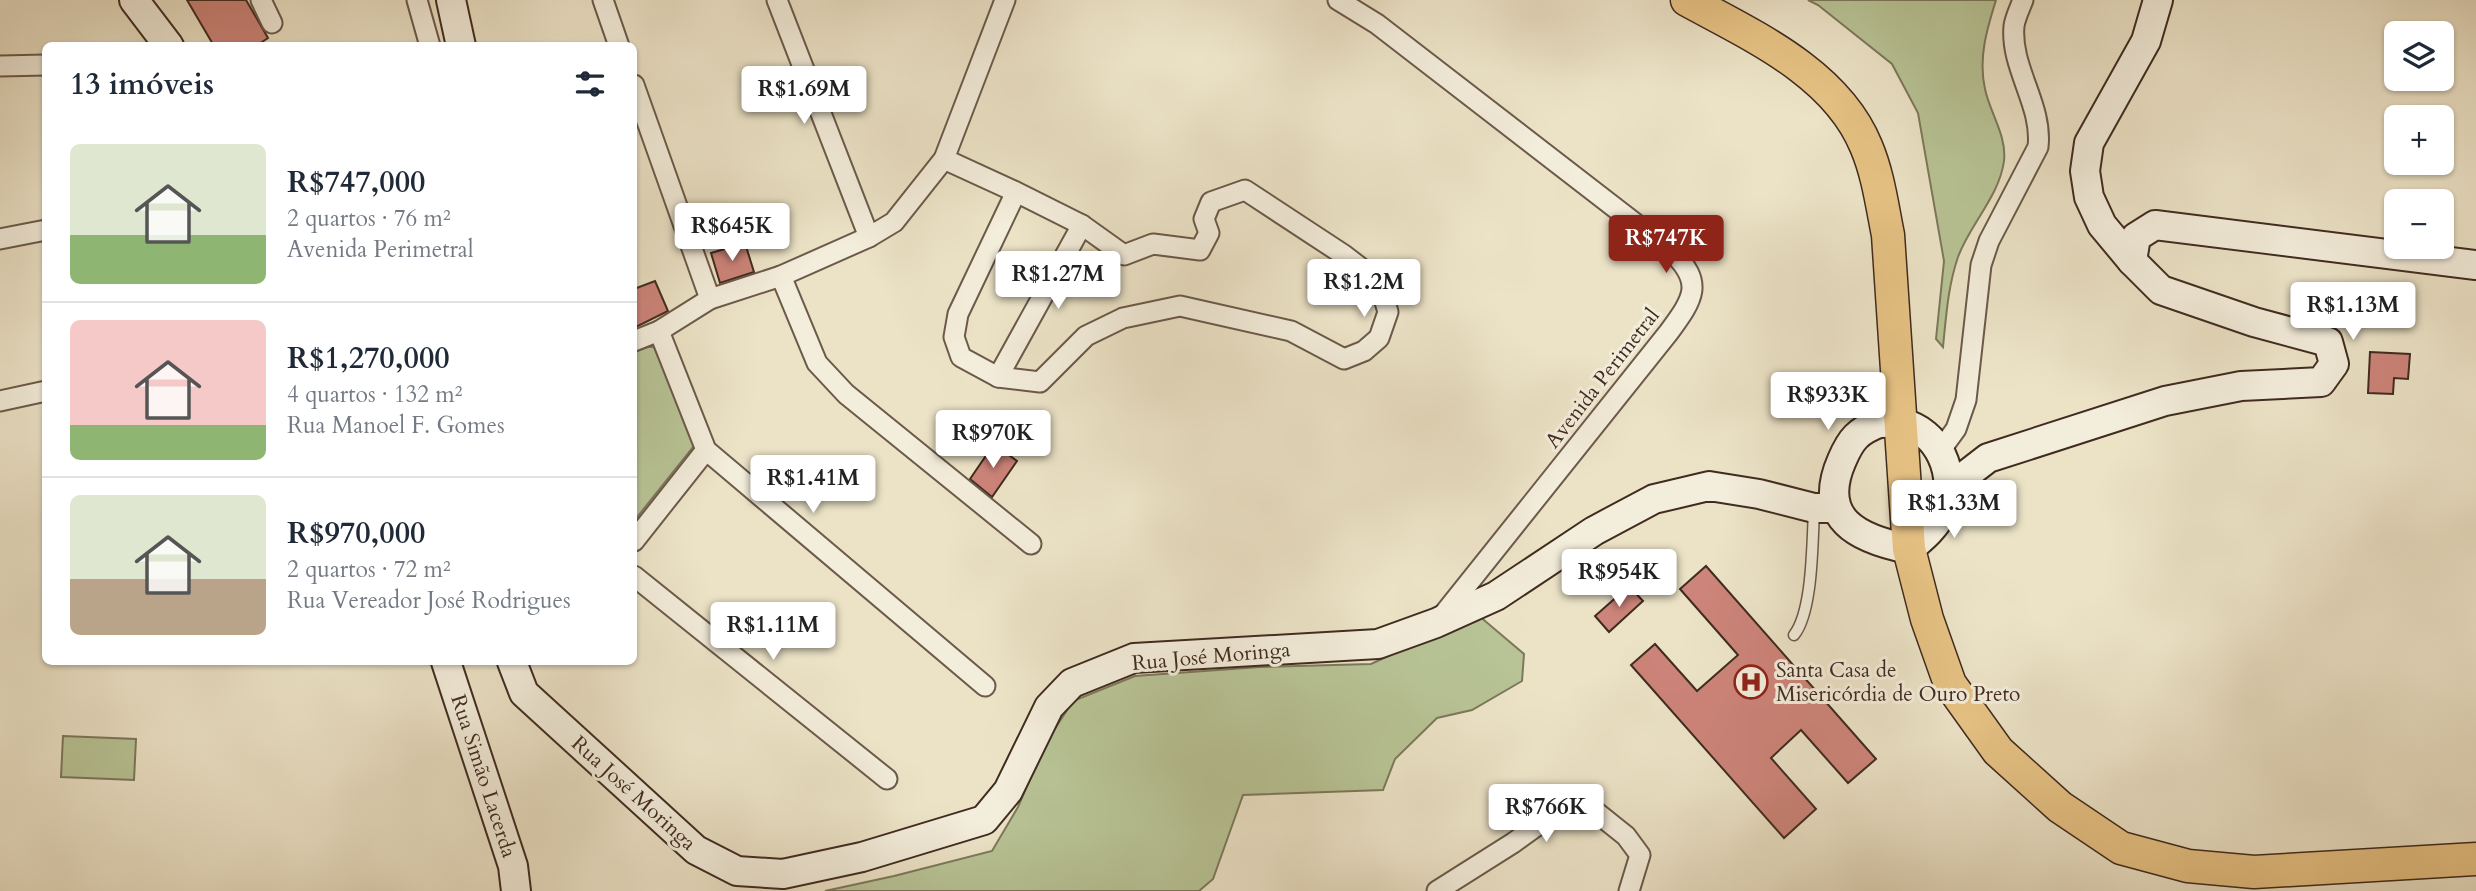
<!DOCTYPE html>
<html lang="pt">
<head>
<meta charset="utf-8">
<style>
  :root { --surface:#fff; --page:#f2f2f3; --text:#1f2937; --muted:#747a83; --line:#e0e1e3; --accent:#8f2418 }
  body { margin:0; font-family:Cardo,serif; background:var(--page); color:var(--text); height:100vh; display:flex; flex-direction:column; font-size:26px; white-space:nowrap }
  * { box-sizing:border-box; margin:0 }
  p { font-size:23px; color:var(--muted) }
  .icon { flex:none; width:38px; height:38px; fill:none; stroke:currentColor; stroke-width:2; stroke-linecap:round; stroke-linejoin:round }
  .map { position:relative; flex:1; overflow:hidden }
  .drawer { position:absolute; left:42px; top:42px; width:595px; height:623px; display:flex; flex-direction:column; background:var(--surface); border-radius:10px; box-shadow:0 2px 5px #0004 }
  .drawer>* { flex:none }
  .controls { position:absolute; left:2384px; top:21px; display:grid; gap:14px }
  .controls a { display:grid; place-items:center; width:70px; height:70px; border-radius:10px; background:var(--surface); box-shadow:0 2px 5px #0004; font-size:35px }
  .price { position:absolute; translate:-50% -60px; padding:0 16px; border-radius:7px; background:#fff; color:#222; font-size:23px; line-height:46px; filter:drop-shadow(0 2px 4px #0008) }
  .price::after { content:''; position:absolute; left:50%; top:42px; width:21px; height:16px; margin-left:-10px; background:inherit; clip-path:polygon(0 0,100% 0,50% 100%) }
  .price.current { background:var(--accent); color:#fff }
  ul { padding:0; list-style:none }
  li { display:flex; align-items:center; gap:21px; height:175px; padding:0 28px }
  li+li { border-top:2px solid var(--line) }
  li span { display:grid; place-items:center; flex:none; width:196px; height:140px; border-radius:10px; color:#555 }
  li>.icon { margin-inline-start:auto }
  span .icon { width:84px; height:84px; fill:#fffc; stroke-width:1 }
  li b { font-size:30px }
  h2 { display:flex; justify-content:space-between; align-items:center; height:84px; padding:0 28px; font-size:30px }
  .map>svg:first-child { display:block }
  .green { fill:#b8c496; stroke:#7c785b; stroke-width:2 }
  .building { fill:#cd847a; stroke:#402b20; stroke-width:2 }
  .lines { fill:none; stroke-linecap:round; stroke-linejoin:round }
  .lane-casing { stroke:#6b594a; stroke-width:13 }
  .street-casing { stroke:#6b594a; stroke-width:23 }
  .secondary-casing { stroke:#402b20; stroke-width:32 }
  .primary-casing { stroke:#402b20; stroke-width:35 }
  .lane { stroke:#f3eddb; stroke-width:10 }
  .street { stroke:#f3eddb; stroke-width:19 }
  .secondary { stroke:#f3eddb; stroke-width:28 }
  .primary { stroke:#e6c284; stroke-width:32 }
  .labels { text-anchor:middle; stroke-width:6; stroke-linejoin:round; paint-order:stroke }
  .street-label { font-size:21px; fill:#402b20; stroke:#f3eddb }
  .poi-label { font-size:21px; fill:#402b20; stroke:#f3eddb; text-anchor:start }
</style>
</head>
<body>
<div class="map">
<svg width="2476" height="891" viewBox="0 0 2476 891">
  <rect width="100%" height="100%" fill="#ece3c7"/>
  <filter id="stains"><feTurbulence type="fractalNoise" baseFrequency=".00286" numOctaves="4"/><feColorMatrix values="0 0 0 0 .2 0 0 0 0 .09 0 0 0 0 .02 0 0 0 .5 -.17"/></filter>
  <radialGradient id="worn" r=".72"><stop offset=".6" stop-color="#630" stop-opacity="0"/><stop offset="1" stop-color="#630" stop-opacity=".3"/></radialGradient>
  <g class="green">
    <path d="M1808,0H1996C1987,29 1978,58 1985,89C1990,113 2007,136 2004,161C1999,197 1970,224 1958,257C1948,286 1946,317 1943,347L1936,339L1944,261L1918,113L1892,64L1818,5Z"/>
    <polygon points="648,347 654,347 693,440 693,447 634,521 634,352"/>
    <polygon points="1478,615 1524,654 1522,681 1472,710 1437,718 1395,759 1383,790 1243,795 1213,879 1199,891 825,891 894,876 992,851 1018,807 1045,744 1073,701 1135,676 1260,667 1371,664"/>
    <polygon points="63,736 136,739 134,780 61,777"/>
  </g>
  <g class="building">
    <polygon points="187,0 246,0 268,38 256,46 214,46"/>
    <polygon points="745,243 754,272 720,283 711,253"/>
    <polygon points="655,281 668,311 634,328 634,289"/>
    <polygon points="2370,352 2410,354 2408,379 2394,378 2393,394 2368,393"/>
    <polygon points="994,444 1017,461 992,497 970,479"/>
    <polygon points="1706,566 1876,759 1848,783 1801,730 1771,758 1816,809 1784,838 1631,665 1655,644 1697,691 1738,655 1680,589"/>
    <polygon points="1629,586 1643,601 1609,632 1595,616"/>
  </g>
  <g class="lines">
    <defs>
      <path id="lane" d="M1794,635C1813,611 1812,543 1814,512"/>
      <g id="street">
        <polyline points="261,0 272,23"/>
        <polyline points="417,0 430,46"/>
        <polyline points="603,0 619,46"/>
        <polyline points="777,0 869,237"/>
        <path d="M1338,0L1377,24L1671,251C1705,283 1693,299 1669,332L1439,620"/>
        <polyline points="0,66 46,65"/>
        <polyline points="634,85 710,299"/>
        <polyline points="944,159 1016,192 958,314 954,337 961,357 998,377 1040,382 1086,336 1123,318 1180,306 1291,331 1344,359 1364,351 1379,338 1388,312 1379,282 1344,255 1245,190 1211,202 1204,219 1209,233 1200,250 1153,244 1124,255 1082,225 1016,192"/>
        <polyline points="0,239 46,230"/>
        <polyline points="781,276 817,363 846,394 1031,544"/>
        <polyline points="659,331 706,450 985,686"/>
        <polyline points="634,341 659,331 710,299 781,276 869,237 894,222 944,159 1005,0"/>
        <polyline points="998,377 1082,225"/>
        <polyline points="0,401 46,391"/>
        <path d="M1940,451L1956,429L1966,400L1981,265L1989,241L2038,147C2043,105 2010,68 2014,26C2015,18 2020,8 2023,0"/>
        <polyline points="634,541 706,450"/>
        <polyline points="634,576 887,779"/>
        <polyline points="1437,891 1513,843 1567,804 1596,812 1626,836 1640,855 1629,891"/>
      </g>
      <g id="secondary">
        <polyline points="134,0 169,46"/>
        <polyline points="451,0 461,46"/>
        <polyline points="2132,261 2136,237 2155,225 2476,265"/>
        <path d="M1879,423C1886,423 1894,422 1901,423C1939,431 1957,473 1944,509C1937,526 1923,538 1909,549C1858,539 1816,519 1842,460C1851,439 1858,431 1879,423Z"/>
        <polyline points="1947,496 1966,475 1988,458 2165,401 2241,386 2321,382 2334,364 2328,342 2254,322 2161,290 2132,261 2102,225 2089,197 2085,171 2089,143 2146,41 2158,0"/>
        <polyline points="446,662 513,866 516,891"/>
        <polyline points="512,662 524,693 696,850 737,871 783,874 862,857 984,820 1008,791 1049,707 1072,683 1134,658 1378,644 1436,623 1496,596 1594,531 1654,499 1709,486 1759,494 1814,508 1835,508"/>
      </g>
      <path id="primary" d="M1687,0C1753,36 1836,73 1866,146C1878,174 1882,205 1888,235L1909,549L1927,619L1950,684L1998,751L2060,807L2121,848L2188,866L2254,872L2476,859"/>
    </defs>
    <use href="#lane" class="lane-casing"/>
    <use href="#street" class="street-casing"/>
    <use href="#secondary" class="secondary-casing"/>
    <use href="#primary" class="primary-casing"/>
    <use href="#lane" class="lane"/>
    <use href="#street" class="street"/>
    <use href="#secondary" class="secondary"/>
    <use href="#primary" class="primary"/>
  </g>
  <defs>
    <symbol id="hospital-ring" viewBox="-11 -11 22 22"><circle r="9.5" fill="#f3eddb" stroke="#8f2418" stroke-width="1.5"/><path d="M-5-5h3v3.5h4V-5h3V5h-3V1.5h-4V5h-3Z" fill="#8f2418"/></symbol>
  </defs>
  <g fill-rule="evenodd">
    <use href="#hospital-ring" x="1732" y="663" width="38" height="38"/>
  </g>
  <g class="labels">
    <g class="street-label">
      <text transform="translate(1602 378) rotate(-52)" y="7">Avenida Perimetral</text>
      <text transform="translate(1211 656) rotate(-5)" y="7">Rua José Moringa</text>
      <text transform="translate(484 776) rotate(72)" y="7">Rua Simão Lacerda</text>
      <text transform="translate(634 793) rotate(42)" y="7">Rua José Moringa</text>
    </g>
    <g class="poi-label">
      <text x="1776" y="677">Santa Casa de<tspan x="1776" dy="24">Misericórdia de Ouro Preto</tspan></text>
    </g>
  </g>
  <rect width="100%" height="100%" filter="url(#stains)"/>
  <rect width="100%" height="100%" fill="url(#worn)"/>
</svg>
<div class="controls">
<a><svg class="icon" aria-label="layers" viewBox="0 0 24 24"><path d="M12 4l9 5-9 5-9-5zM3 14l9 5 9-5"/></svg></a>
<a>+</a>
<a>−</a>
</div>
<b class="price" style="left:804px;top:126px">R$1.69M</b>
<b class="price" style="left:732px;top:263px">R$645K</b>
<b class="price current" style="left:1666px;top:275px">R$747K</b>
<b class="price" style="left:1058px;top:311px">R$1.27M</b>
<b class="price" style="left:1364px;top:319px">R$1.2M</b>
<b class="price" style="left:2353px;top:342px">R$1.13M</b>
<b class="price" style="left:1828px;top:432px">R$933K</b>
<b class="price" style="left:993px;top:470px">R$970K</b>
<b class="price" style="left:813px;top:515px">R$1.41M</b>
<b class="price" style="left:1954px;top:540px">R$1.33M</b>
<b class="price" style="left:1619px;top:609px">R$954K</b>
<b class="price" style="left:773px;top:662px">R$1.11M</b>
<b class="price" style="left:1546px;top:844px">R$766K</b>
<section class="drawer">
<h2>13 imóveis<svg class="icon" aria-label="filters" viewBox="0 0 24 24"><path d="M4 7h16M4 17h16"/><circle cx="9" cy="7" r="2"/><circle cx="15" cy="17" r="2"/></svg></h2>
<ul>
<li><span style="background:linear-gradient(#dfe7d0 65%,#8fb573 0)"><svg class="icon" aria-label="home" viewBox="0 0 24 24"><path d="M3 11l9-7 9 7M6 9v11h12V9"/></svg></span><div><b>R$747,000</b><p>2 quartos · 76 m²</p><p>Avenida Perimetral</p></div></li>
<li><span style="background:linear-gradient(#f6c9c9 75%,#8fb573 0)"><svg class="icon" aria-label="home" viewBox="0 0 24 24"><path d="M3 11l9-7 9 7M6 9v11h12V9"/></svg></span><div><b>R$1,270,000</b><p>4 quartos · 132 m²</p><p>Rua Manoel F. Gomes</p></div></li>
<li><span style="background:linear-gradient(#dfe7d0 60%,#b9a48a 0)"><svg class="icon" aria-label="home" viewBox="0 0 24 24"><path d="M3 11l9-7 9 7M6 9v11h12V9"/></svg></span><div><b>R$970,000</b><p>2 quartos · 72 m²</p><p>Rua Vereador José Rodrigues</p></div></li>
</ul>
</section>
</div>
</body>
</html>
